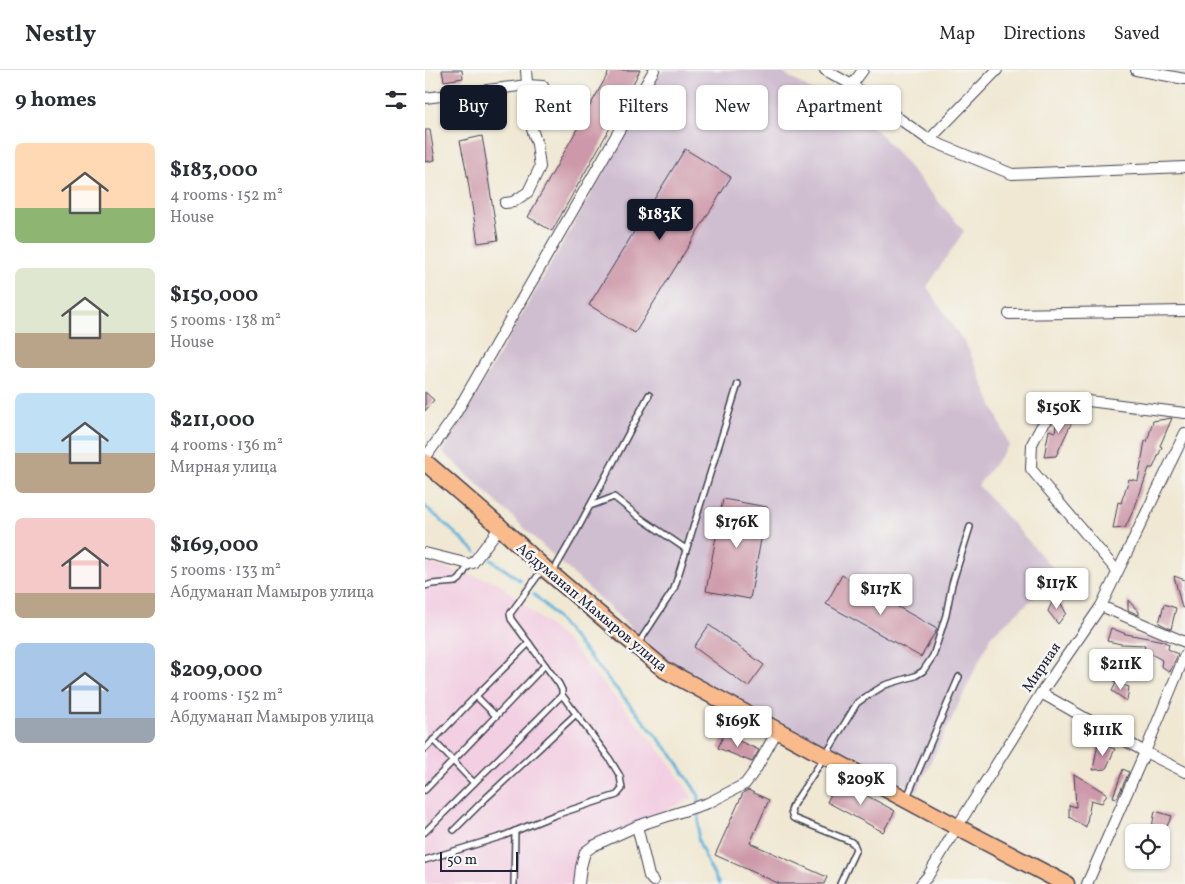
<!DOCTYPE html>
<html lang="en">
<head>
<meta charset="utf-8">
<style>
  :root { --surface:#fff; --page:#f7f7f7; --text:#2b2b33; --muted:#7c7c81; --line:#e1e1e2; --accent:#111827 }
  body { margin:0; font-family:Vollkorn,serif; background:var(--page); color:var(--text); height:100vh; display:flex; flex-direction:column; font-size:19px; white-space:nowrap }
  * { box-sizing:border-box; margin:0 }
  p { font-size:16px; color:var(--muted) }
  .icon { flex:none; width:28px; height:28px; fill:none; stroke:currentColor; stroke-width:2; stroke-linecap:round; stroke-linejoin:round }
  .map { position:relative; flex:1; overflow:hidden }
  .details { display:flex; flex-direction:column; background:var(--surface); width:425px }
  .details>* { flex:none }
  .guide { position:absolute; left:15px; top:15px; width:475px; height:45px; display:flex; gap:10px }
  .controls { position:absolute; left:700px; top:754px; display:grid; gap:10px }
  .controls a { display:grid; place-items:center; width:45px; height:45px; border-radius:8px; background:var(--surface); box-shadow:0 1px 4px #0004; font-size:25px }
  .scale { position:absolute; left:15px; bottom:12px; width:78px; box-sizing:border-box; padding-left:5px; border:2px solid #22223b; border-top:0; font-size:14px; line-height:18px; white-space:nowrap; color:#22223b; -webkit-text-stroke:4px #f6f6f2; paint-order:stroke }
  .price { position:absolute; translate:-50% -42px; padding:0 11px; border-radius:5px; background:#fff; color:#222; font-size:16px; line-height:32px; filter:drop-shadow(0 1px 2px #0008) }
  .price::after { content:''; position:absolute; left:50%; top:30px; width:15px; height:11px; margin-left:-8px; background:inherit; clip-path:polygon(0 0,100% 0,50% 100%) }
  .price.active { background:var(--accent); color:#fff }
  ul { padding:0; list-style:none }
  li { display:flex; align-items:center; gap:15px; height:125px; padding:0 15px }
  li span { display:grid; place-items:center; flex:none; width:140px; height:100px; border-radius:8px; color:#555 }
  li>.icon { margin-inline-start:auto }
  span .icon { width:60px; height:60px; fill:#fffc; stroke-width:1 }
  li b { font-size:21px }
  h2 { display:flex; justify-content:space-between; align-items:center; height:60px; padding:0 15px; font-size:21px }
  .tag { padding:0 18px; border-radius:8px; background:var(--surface); box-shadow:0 1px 4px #0004; font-size:18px; line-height:45px }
  .tag.active { background:var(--accent); color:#fff }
  header { display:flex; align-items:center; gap:30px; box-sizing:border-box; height:70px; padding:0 25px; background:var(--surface); border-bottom:1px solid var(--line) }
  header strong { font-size:24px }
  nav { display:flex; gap:28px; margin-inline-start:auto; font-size:18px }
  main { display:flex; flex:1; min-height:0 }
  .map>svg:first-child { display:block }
  .built { fill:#f2cfe2 }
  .industrial { fill:#cfbdd0 }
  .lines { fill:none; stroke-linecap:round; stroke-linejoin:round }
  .stream { stroke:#63b5de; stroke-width:3 }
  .building { fill:#cd98a9 }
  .service-casing { stroke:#414052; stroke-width:8 }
  .minor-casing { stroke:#414052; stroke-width:12 }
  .primary-casing { stroke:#414052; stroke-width:19 }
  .service { stroke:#fff; stroke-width:5 }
  .minor { stroke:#fff; stroke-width:10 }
  .primary { stroke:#fabb8c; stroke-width:16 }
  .labels { text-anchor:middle; stroke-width:5; stroke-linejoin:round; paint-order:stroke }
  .street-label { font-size:15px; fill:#22223b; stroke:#f6f6f2 }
</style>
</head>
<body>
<header>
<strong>Nestly</strong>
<nav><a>Map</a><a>Directions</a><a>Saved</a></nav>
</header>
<main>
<section class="details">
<h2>9 homes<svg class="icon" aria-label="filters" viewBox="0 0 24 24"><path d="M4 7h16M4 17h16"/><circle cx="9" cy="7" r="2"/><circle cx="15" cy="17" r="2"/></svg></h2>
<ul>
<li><span style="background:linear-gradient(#ffd9b3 65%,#8fb573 0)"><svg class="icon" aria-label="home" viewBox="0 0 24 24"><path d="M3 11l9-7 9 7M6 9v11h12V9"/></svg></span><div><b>$183,000</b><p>4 rooms · 152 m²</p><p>House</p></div></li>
<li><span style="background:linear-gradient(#dfe7d0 65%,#b9a48a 0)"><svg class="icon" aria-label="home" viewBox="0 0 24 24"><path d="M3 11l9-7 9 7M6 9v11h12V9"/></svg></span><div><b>$150,000</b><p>5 rooms · 138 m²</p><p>House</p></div></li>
<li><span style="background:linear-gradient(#bfe0f5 60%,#b9a48a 0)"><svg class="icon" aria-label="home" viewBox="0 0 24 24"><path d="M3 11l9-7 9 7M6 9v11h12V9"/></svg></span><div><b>$211,000</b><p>4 rooms · 136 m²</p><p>Мирная улица</p></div></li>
<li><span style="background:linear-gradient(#f6c9c9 75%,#b9a48a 0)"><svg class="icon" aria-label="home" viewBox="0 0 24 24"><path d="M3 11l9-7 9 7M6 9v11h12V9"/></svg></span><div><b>$169,000</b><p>5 rooms · 133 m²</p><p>Абдуманап Мамыров улица</p></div></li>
<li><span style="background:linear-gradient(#a9c7e8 75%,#9aa5b1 0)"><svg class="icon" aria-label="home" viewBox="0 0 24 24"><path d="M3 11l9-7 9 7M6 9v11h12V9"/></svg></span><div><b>$209,000</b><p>4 rooms · 152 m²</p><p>Абдуманап Мамыров улица</p></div></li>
</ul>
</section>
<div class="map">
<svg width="760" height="814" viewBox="0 0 760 814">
  <rect width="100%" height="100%" fill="#f6f6f2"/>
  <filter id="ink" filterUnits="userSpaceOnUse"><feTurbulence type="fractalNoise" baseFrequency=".02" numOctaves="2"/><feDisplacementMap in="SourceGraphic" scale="10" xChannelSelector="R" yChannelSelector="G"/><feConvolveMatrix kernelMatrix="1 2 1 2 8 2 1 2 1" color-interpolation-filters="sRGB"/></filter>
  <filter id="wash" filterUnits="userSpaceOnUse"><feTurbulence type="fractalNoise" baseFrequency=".0096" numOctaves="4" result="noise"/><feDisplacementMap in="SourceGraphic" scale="20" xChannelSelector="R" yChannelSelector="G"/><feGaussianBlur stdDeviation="1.12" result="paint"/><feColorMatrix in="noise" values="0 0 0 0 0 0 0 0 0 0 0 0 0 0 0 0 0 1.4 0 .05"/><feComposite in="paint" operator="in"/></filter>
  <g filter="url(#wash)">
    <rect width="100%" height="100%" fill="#f0e8d3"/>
    <polygon class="built" points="0,493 72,512 141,570 234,679 268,728 156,778 150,814 0,814"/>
    <polygon class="industrial" points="239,0 353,0 453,61 539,161 502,217 543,278 584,375 553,415 634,505 566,566 492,721 251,600 18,382 235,4"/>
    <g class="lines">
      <g class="stream">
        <polyline points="0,436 51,482"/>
        <polyline points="66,490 95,510"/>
        <polyline points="109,524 126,541 248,686 274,726 274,733"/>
        <polyline points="274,739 273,769 282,792 294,814"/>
      </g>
    </g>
    <g id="blocks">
      <g class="building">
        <polygon points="17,0 37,0 38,8 19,11"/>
        <polygon points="185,0 215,0 207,16 208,17 127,161 103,147"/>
        <polygon points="0,60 5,60 10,90 0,92"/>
        <polygon points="57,66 62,95 61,95 73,170 53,173 41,99 35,71"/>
        <polygon points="260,79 306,107 210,263 164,235"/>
        <polygon points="0,322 9,330 0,341"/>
        <polygon points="649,340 652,341 631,386 619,387 624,360 630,362 632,349 637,344"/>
        <polygon points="747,348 735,376 737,377 728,398 724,398 710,437 700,458 688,459 693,432 696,433 704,409 713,411 720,371 722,372 728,351"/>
        <polygon points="298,429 342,437 325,529 281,521"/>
        <polygon points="417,505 512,559 496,587 401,534"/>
        <polygon points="639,505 659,507 656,526 633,515"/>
        <polygon points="749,506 760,510 760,537 757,538"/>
        <polygon points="631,524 641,543 633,554 623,541"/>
        <polygon points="703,530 714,542 714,545 703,540"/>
        <polygon points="739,534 751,538 746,559 734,553"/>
        <polygon points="284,555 339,595 323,617 269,577"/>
        <polygon points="686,558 701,564 739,571 739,572 744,574 743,579 753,584 745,602 736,596 737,590 719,580 720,575 696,574 682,571"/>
        <polygon points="694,589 701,594 691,613 686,605"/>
        <polygon points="691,613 704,617 702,631 687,621"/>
        <polygon points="299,664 334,680 327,692 293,678"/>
        <polygon points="673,673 690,679 681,699 668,700"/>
        <polygon points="698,699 704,702 692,728 688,727"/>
        <polygon points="649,704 682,724 677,733 666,730 661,757 644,747 644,735 651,737"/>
        <polygon points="413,710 470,741 458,762 402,732"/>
        <polygon points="323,720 344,730 325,773 402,807 399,814 355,814 290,785 318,723"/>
        <polygon points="730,741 747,746 739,762 726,762"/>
      </g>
    </g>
  </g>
  <g filter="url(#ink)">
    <use href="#blocks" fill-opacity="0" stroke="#414052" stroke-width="1"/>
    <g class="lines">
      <defs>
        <g id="service">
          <polyline points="165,436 189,427 214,447 261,479"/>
          <polyline points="128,502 152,460 224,325"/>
          <polyline points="0,516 7,514 31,512 35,509 44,494"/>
          <polyline points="213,574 249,519 313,314"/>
          <polyline points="51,626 71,646"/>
          <polyline points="8,670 49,713"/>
          <polyline points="0,679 51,626 104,573"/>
          <polyline points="0,720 120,595"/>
          <polyline points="482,727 534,607"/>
          <polyline points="29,760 60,729 151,644"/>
          <polyline points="0,762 137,625 137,620 134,614 86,549 85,544 117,500"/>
          <polyline points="0,790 78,766 130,745 192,725 197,719 195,706 184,688 137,625"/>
          <polyline points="89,814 90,761"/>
          <polyline points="415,814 431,779 429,774 425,771 368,748 366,741 368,735 400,686 432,633 442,626 460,615 490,606 498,601 508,586 521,545 527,514 545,457"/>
        </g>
        <g id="minor">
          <polyline points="400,0 427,15 504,70 587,104 760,97"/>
          <polyline points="711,0 760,9"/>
          <polyline points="427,15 438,0"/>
          <polyline points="0,28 102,15 118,16"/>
          <polyline points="504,70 572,0"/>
          <polyline points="80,133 88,132 103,122 115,97 112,74 105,53 101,0"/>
          <polyline points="584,244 760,241"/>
          <polyline points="0,388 27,350 229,0"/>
          <polyline points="0,483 44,494 48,493 75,457"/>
          <polyline points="692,501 606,399 607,374 616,357 633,338 655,330 760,343"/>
          <polyline points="676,536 760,572"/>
          <polyline points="616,623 720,682 760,702"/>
          <polyline points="212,756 224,806 228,811"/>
          <polyline points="154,814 156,797 160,782 168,776 212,756 283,733 320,714 331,699 352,661"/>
          <polyline points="496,814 503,806 532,757 616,623 676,536 760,363"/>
          <polyline points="662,814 720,682 760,585"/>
        </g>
        <polyline id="primary" points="0,392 75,457 119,498 240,600 532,757 641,814"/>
      </defs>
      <use href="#service" class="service-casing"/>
      <use href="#minor" class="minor-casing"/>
      <use href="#primary" class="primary-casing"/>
      <use href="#service" class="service"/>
      <use href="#minor" class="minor"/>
      <use href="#primary" class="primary"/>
    </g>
  </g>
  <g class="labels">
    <g class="street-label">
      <text transform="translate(167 537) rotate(40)" y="5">Абдуманап Мамыров улица</text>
      <text transform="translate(616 597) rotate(-56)" y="5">Мирная</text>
    </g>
  </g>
</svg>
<div class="controls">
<a><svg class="icon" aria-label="locate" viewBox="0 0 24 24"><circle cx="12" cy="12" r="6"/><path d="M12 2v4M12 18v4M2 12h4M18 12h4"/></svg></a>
</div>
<div class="scale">50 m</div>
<b class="price active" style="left:235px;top:171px">$183K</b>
<b class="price" style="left:634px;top:364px">$150K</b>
<b class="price" style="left:312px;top:479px">$176K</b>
<b class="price" style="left:632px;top:540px">$117K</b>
<b class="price" style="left:456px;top:546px">$117K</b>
<b class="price" style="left:696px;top:621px">$211K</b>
<b class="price" style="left:313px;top:678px">$169K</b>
<b class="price" style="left:678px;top:687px">$111K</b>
<b class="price" style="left:436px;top:736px">$209K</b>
<div class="guide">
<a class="tag active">Buy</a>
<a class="tag">Rent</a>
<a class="tag">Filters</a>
<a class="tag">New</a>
<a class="tag">Apartment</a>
</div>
</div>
</main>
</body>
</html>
